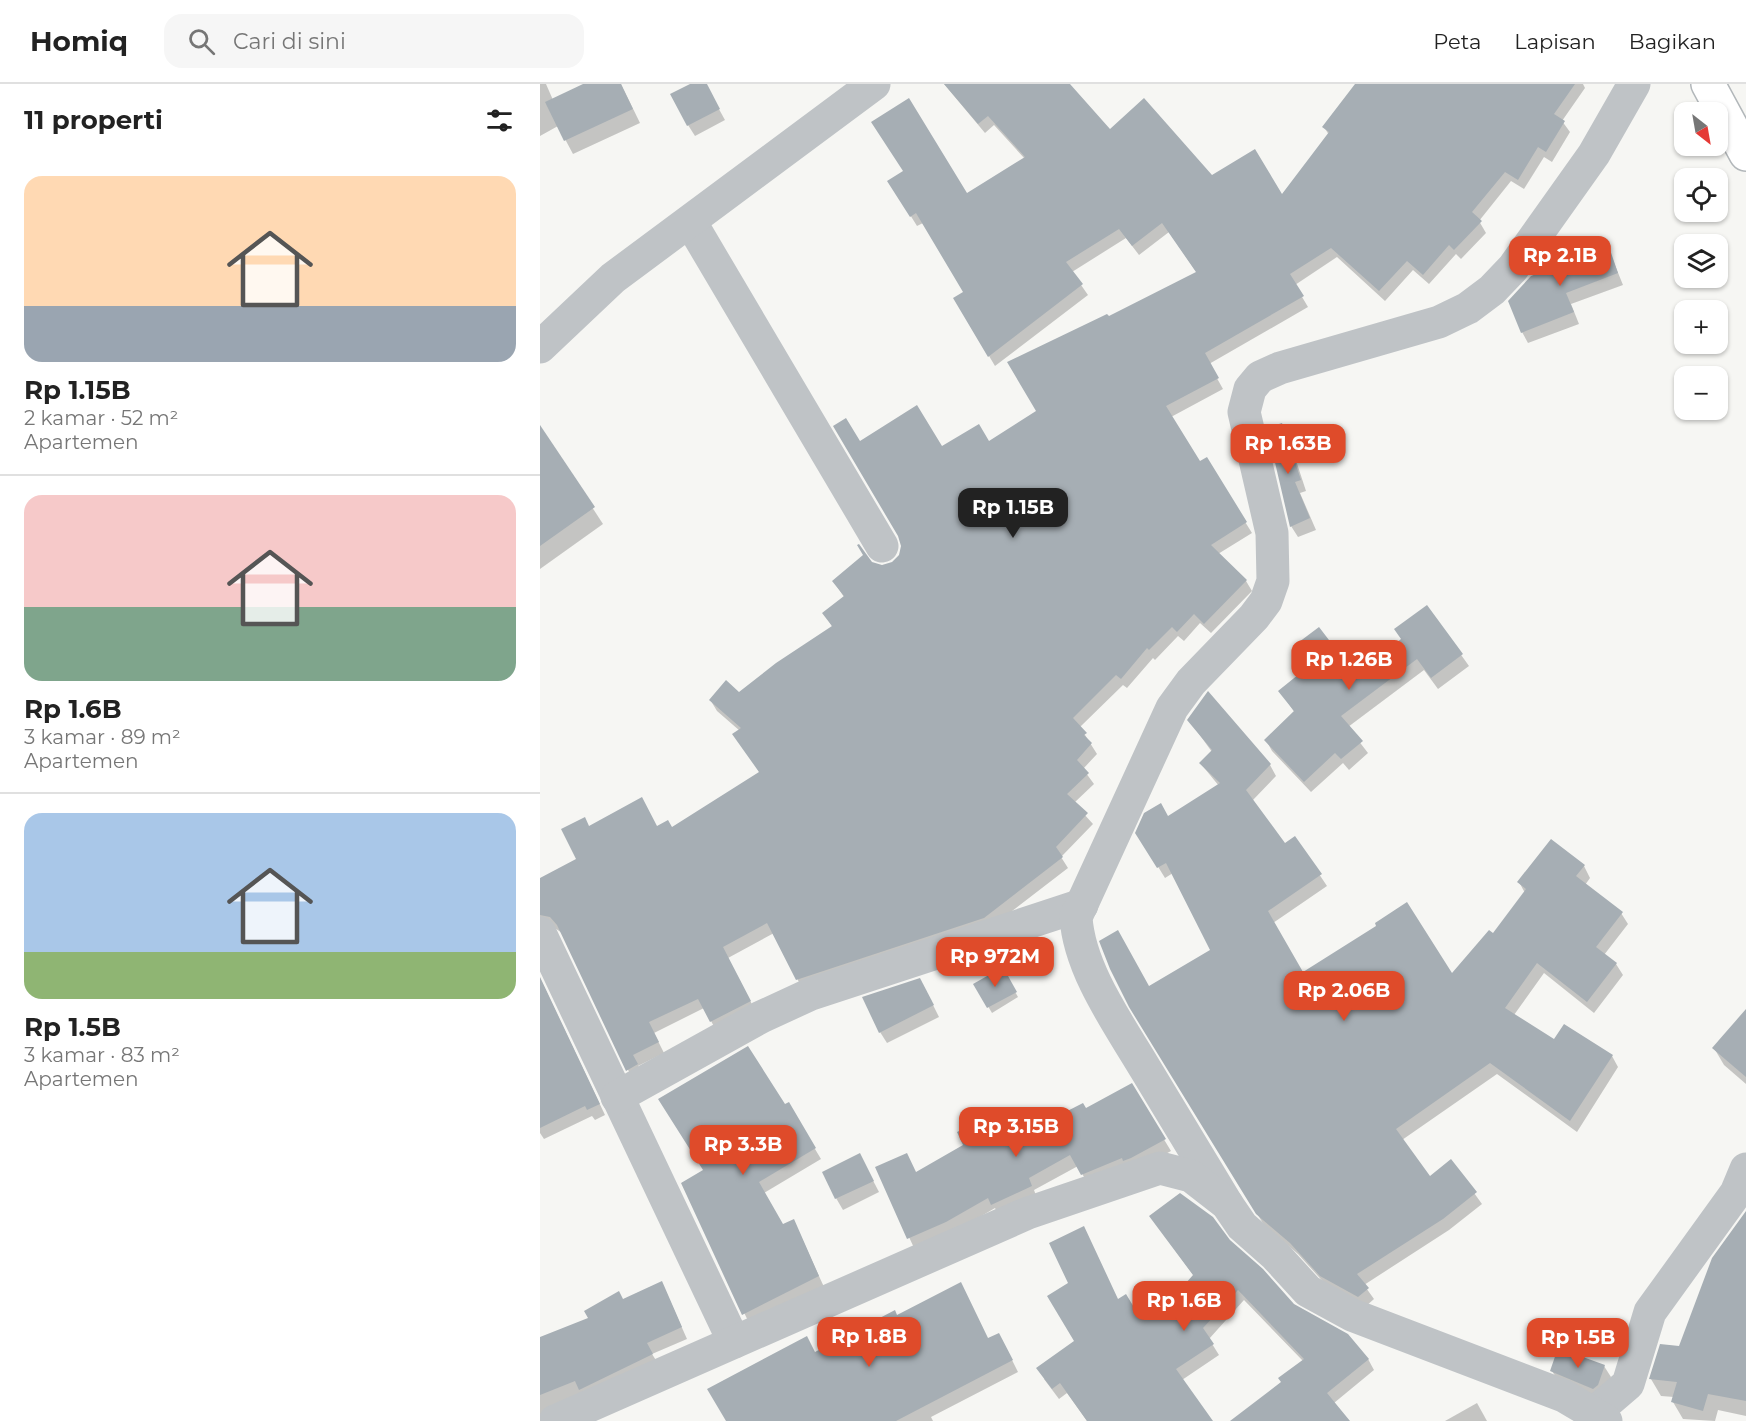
<!DOCTYPE html>
<html lang="id">
<head>
<meta charset="utf-8">
<style>
  :root { --surface:#fff; --page:#f6f6f6; --text:#222; --muted:#767676; --line:#e0e0e0; --accent:#df4b2a }
  body { margin:0; font-family:Montserrat,sans-serif; background:var(--page); color:var(--text); height:100vh; display:flex; flex-direction:column; font-size:22px; white-space:nowrap }
  * { box-sizing:border-box; margin:0 }
  p { font-size:20px; color:var(--muted) }
  .icon { flex:none; width:33px; height:33px; fill:none; stroke:currentColor; stroke-width:2; stroke-linecap:round; stroke-linejoin:round }
  .map { position:relative; flex:1; overflow:hidden }
  .details { display:flex; flex-direction:column; background:var(--surface); width:540px }
  .details>* { flex:none }
  .needle { width:39px; rotate:149deg }
  .tools { position:absolute; left:1134px; top:18px; display:grid; gap:12px }
  .tools a { display:grid; place-items:center; width:54px; height:54px; border-radius:12px; background:var(--surface); box-shadow:0 2px 4px #0004; font-size:30px }
  .price { position:absolute; translate:-50% -51px; padding:0 14px; border-radius:12px; background:var(--accent); color:#fff; font-size:20px; line-height:39px; filter:drop-shadow(0 2px 3px #0008) }
  .price::after { content:''; position:absolute; left:50%; top:36px; width:18px; height:14px; margin-left:-9px; background:inherit; clip-path:polygon(0 0,100% 0,50% 100%) }
  .price.active { background:#222; color:#fff }
  ul { padding:0; list-style:none }
  li { display:grid; align-content:center; gap:12px; height:318px; padding:0 24px }
  li+li { border-top:2px solid var(--line) }
  li span { display:grid; place-items:center; height:186px; border-radius:18px; color:#555 }
  li>.icon { margin-inline-start:auto }
  span .icon { width:108px; height:108px; fill:#fffc; stroke-width:1 }
  li b { font-size:26px }
  h2 { display:flex; justify-content:space-between; align-items:center; height:72px; padding:0 24px; font-size:26px }
  header { display:flex; align-items:center; gap:36px; box-sizing:border-box; height:84px; padding:0 30px; background:var(--surface); border-bottom:2px solid var(--line) }
  header strong { font-size:28px }
  nav { display:flex; gap:33px; margin-inline-start:auto; font-size:21px }
  .search { width:420px; height:54px; background:var(--page); display:flex; align-items:center; gap:15px; box-sizing:border-box; padding:0 21px; border-radius:18px; color:var(--muted); font-size:22px }
  main { display:flex; flex:1; min-height:0 }
  .map>svg:first-child { display:block }
  .shadow { fill:#0003 }
  .building { fill:#a6aeb4 }
  .lines { fill:none; stroke-linecap:round; stroke-linejoin:round }
  .major-casing { stroke:#b2b7ba; stroke-width:36 }
  .minor { stroke:#bfc3c6; stroke-width:33 }
  .major { stroke:#fff; stroke-width:33 }
</style>
</head>
<body>
<header>
<strong>Homiq</strong>
<div class="search"><svg class="icon" aria-label="search" viewBox="0 0 24 24"><circle cx="10" cy="10" r="6"/><path d="M15 15l6 6"/></svg>Cari di sini</div>
<nav><a>Peta</a><a>Lapisan</a><a>Bagikan</a></nav>
</header>
<main>
<section class="details">
<h2>11 properti<svg class="icon" aria-label="filters" viewBox="0 0 24 24"><path d="M4 7h16M4 17h16"/><circle cx="9" cy="7" r="2"/><circle cx="15" cy="17" r="2"/></svg></h2>
<ul>
<li><span style="background:linear-gradient(#ffd9b3 70%,#9aa5b1 0)"><svg class="icon" aria-label="home" viewBox="0 0 24 24"><path d="M3 11l9-7 9 7M6 9v11h12V9"/></svg></span><div><b>Rp 1.15B</b><p>2 kamar · 52 m²</p><p>Apartemen</p></div></li>
<li><span style="background:linear-gradient(#f6c9c9 60%,#7fa58c 0)"><svg class="icon" aria-label="home" viewBox="0 0 24 24"><path d="M3 11l9-7 9 7M6 9v11h12V9"/></svg></span><div><b>Rp 1.6B</b><p>3 kamar · 89 m²</p><p>Apartemen</p></div></li>
<li><span style="background:linear-gradient(#a9c7e8 75%,#8fb573 0)"><svg class="icon" aria-label="home" viewBox="0 0 24 24"><path d="M3 11l9-7 9 7M6 9v11h12V9"/></svg></span><div><b>Rp 1.5B</b><p>3 kamar · 83 m²</p><p>Apartemen</p></div></li>
</ul>
</section>
<div class="map">
<svg width="1206" height="1337" viewBox="0 0 1206 1337">
  <rect width="100%" height="100%" fill="#f6f6f3"/>
  <g class="shadow">
    <polygon points="0,0 6,0 13,16 47,0 81,0 100,39 33,70 18,42 0,52"/>
    <polygon points="153,0 165,0 185,36 155,52 148,41"/>
    <polygon points="404,0 528,0 569,47 672,93 741,112 789,51 784,43 817,0 1043,0 1045,4 1022,37 1030,48 1012,78 1004,73 984,105 971,97 939,137 946,149 921,175 916,170 889,200 873,186 845,217 797,173 755,201 768,223 669,280 683,305 631,333 659,379 666,375 712,449 678,470 706,497 712,507 671,549 660,539 644,557 638,552 615,576 613,574 587,604 583,601 540,643 557,670 543,685 554,700 534,719 553,740 521,773 528,784 450,844 263,906 234,849 188,874 216,928 177,948 164,924 114,949 124,969 98,982 103,991 93,996 22,849 9,840 0,842 0,799 38,775 49,743 132,745 220,690 200,647 177,627 171,617 199,610 293,544 284,529 304,513 294,498 331,479 342,482 353,479 360,471 362,462 360,452 320,359 402,364 449,359 498,328 569,234 657,189 629,148 599,171 586,154 532,188 548,211 455,282 415,215 425,209 383,139 377,142 349,97 427,111 485,75 454,41 445,49"/>
    <polygon points="1066,159 1083,201 1031,220 1039,240 988,259 982,248 1025,180"/>
    <polygon points="742,341 748,352 766,407 760,409 776,446 758,453 751,442"/>
    <polygon points="0,343 63,440 0,485"/>
    <polygon points="887,523 929,582 898,605 884,586 808,643 828,669 809,686 803,679 771,708 732,667 726,656 755,629 740,607 774,579 761,559 814,592 862,556"/>
    <polygon points="649,636 730,681 736,692 712,717 745,761 755,754 787,802 733,839 763,890 912,892 954,852 985,809 979,798 1011,757 1044,782 1050,794 1045,801 1081,829 1088,840 1064,871 1076,880 1083,891 1054,929 1004,889 974,931 1015,957 1072,972 1078,983 1037,1048 957,990 862,1056 890,1094 911,1077 942,1120 909,1146 824,1201 834,1215 825,1223 788,1203 758,1170 724,1141 598,934 609,904 672,867 633,789 625,794 604,760 628,734 679,702 661,680 672,668"/>
    <polygon points="462,885 478,913 452,929 435,900"/>
    <polygon points="0,894 65,1031 55,1036 52,1032 4,1055 0,1049"/>
    <polygon points="386,907 399,933 347,959 340,948"/>
    <polygon points="1206,927 1206,1000 1184,981 1174,964"/>
    <polygon points="591,1001 631,1067 598,1085 549,1102 538,1082 494,1106 497,1114 459,1132 455,1124 413,1149 375,1166 337,1084 376,1090 463,1040 500,1043 546,1026"/>
    <polygon points="248,1020 281,1075 224,1109 242,1142 259,1148 284,1203 210,1241 142,1099 165,1087"/>
    <polygon points="326,1083 339,1108 303,1126 296,1114"/>
    <polygon points="1206,1130 1206,1332 1178,1326 1175,1337 1143,1335 1133,1318 1134,1313 1121,1312 1111,1295 1140,1264"/>
    <polygon points="611,1133 688,1157 753,1221 828,1275 834,1286 794,1319 808,1337 692,1337 742,1298 763,1277 704,1216 669,1255 679,1271 642,1296 638,1337 547,1337 527,1309 519,1315 504,1295 536,1258 578,1216 600,1238 633,1216 654,1192"/>
    <polygon points="127,1210 147,1255 112,1270 119,1281 0,1337 0,1255 50,1235 82,1217"/>
    <polygon points="357,1232 465,1262 478,1288 391,1333 393,1337 187,1337 275,1269"/>
    <polygon points="1064,1282 1071,1293 1060,1316 1019,1298 1012,1287"/>
    <polygon points="937,1319 947,1337 905,1337"/>
  </g>
  <g class="building">
    <polygon points="43,0 81,0 93,25 24,57 5,18"/>
    <polygon points="150,0 167,0 180,25 147,42 130,10"/>
    <polygon points="404,0 530,0 570,45 604,14 672,91 715,65 742,110 789,48 782,43 815,0 1035,0 1014,30 1025,37 1006,68 998,63 978,96 965,88 932,128 942,137 914,166 909,161 883,191 867,177 839,207 791,164 750,190 764,212 665,269 679,294 626,322 660,377 667,373 707,438 671,461 707,496 664,540 654,530 637,548 632,543 609,566 607,564 581,595 576,591 533,634 547,649 544,651 552,659 537,676 549,689 527,710 548,729 516,763 523,773 444,834 256,896 227,839 183,863 211,917 170,938 158,915 109,938 119,958 93,971 98,980 86,987 17,841 10,833 0,831 0,794 36,775 21,745 45,733 49,742 102,713 117,742 128,736 132,743 219,688 192,650 201,644 169,616 186,596 199,608 236,579 292,542 282,529 304,512 292,497 323,471 317,461 319,460 332,478 342,481 352,478 359,471 361,462 358,452 293,342 306,334 320,357 377,321 402,362 439,340 449,357 496,327 467,278 567,230 569,232 656,188 622,139 592,162 579,145 526,178 543,200 448,273 413,214 423,208 376,129 370,133 347,97 363,87 331,38 369,14 427,109 485,73 448,32 438,40"/>
    <polygon points="1067,157 1078,189 1026,209 1034,228 981,249 968,217 991,192 1024,179 1022,174"/>
    <polygon points="742,339 761,396 755,398 770,434 750,443 727,344"/>
    <polygon points="0,341 55,423 0,462"/>
    <polygon points="887,521 923,570 891,594 877,575 801,632 823,657 801,675 795,669 764,698 724,656 754,627 738,607 774,578 759,558 779,543 815,590 861,555 854,545"/>
    <polygon points="668,607 731,680 706,706 745,759 755,752 782,790 728,827 763,888 836,842 835,839 867,818 912,889 949,846 953,849 986,805 977,798 1011,755 1045,781 1036,792 1083,828 1056,863 1077,879 1047,918 997,879 965,924 1014,955 1024,940 1073,971 1030,1037 950,979 856,1045 890,1092 911,1075 937,1108 903,1135 817,1190 829,1204 818,1213 780,1192 750,1159 716,1130 589,923 570,885 559,857 578,846 609,902 670,866 626,779 617,784 595,749 604,729 621,719 628,732 680,699 659,679 672,666 647,636"/>
    <polygon points="463,883 477,908 447,924 433,900"/>
    <polygon points="0,893 60,1020 47,1026 45,1022 0,1044"/>
    <polygon points="380,894 394,921 339,949 322,913"/>
    <polygon points="1206,925 1206,993 1172,964"/>
    <polygon points="208,962 245,1020 249,1018 276,1064 219,1098 243,1140 254,1135 279,1192 202,1231 141,1099 163,1086 118,1015"/>
    <polygon points="592,999 626,1055 591,1074 583,1077 582,1074 541,1091 530,1071 489,1094 492,1102 451,1121 448,1114 406,1138 367,1155 335,1083 367,1069 376,1088 423,1061 417,1048 458,1029 462,1039 490,1023 500,1041 543,1019 546,1024"/>
    <polygon points="320,1069 334,1097 295,1115 282,1088"/>
    <polygon points="640,1109 673,1133 690,1156 723,1185 754,1220 808,1250 829,1275 787,1309 810,1337 690,1337 741,1298 738,1294 764,1275 698,1206 663,1244 674,1260 636,1285 673,1337 547,1337 520,1299 512,1305 496,1284 534,1257 507,1212 528,1199 509,1159 544,1142 578,1215 586,1210 601,1235 632,1215 653,1191 609,1132"/>
    <polygon points="1206,1127 1206,1317 1168,1310 1163,1327 1131,1318 1137,1298 1109,1295 1120,1260 1139,1262 1172,1174"/>
    <polygon points="122,1197 142,1243 107,1259 113,1270 39,1306 35,1297 0,1311 0,1253 48,1234 44,1227 79,1207 83,1215"/>
    <polygon points="421,1198 448,1254 459,1249 473,1276 356,1337 186,1337 167,1305 267,1252 275,1268 355,1226 357,1231"/>
    <polygon points="1018,1264 1065,1281 1058,1301 1053,1305 1010,1287"/>
  </g>
  <g class="lines">
    <defs>
      <polyline id="major" points="1168,0 1206,70"/>
    </defs>
    <use href="#major" class="major-casing"/>
    <g class="minor">
      <polyline points="151,139 342,462"/>
      <polyline points="0,263 73,194 334,0"/>
      <polyline points="0,849 194,1258"/>
      <polyline points="77,1013 221,933 271,910 542,821"/>
      <path d="M687,1120C660,1075 633,1031 606,986C580,942 539,886 536,833L632,624L651,598L714,533L726,517L733,497L732,449L704,328L710,305L720,293L740,284L899,238L928,224L952,206L973,184L1054,70L1094,0"/>
      <polyline points="1053,1330 1088,1300 1110,1228 1196,1109 1206,1085"/>
      <polyline points="15,1337 488,1129 620,1084 651,1092 687,1120 702,1142 736,1172 768,1207 812,1231 1024,1312 1066,1337"/>
    </g>
    <use href="#major" class="major"/>
  </g>
</svg>
<div class="tools">
<a><svg class="needle" viewBox="-14 -14 28 28"><path d="M0-13l5 13h-10z" fill="#e53935"/><path d="M0 13l5-13h-10z" fill="#767676"/></svg></a>
<a><svg class="icon" aria-label="locate" viewBox="0 0 24 24"><circle cx="12" cy="12" r="6"/><path d="M12 2v4M12 18v4M2 12h4M18 12h4"/></svg></a>
<a><svg class="icon" aria-label="layers" viewBox="0 0 24 24"><path d="M12 4l9 5-9 5-9-5zM3 14l9 5 9-5"/></svg></a>
<a>+</a>
<a>−</a>
</div>
<b class="price" style="left:1020px;top:203px">Rp 2.1B</b>
<b class="price" style="left:748px;top:391px">Rp 1.63B</b>
<b class="price active" style="left:473px;top:455px">Rp 1.15B</b>
<b class="price" style="left:809px;top:607px">Rp 1.26B</b>
<b class="price" style="left:455px;top:904px">Rp 972M</b>
<b class="price" style="left:804px;top:938px">Rp 2.06B</b>
<b class="price" style="left:476px;top:1074px">Rp 3.15B</b>
<b class="price" style="left:203px;top:1092px">Rp 3.3B</b>
<b class="price" style="left:644px;top:1248px">Rp 1.6B</b>
<b class="price" style="left:329px;top:1284px">Rp 1.8B</b>
<b class="price" style="left:1038px;top:1285px">Rp 1.5B</b>
</div>
</main>
</body>
</html>
